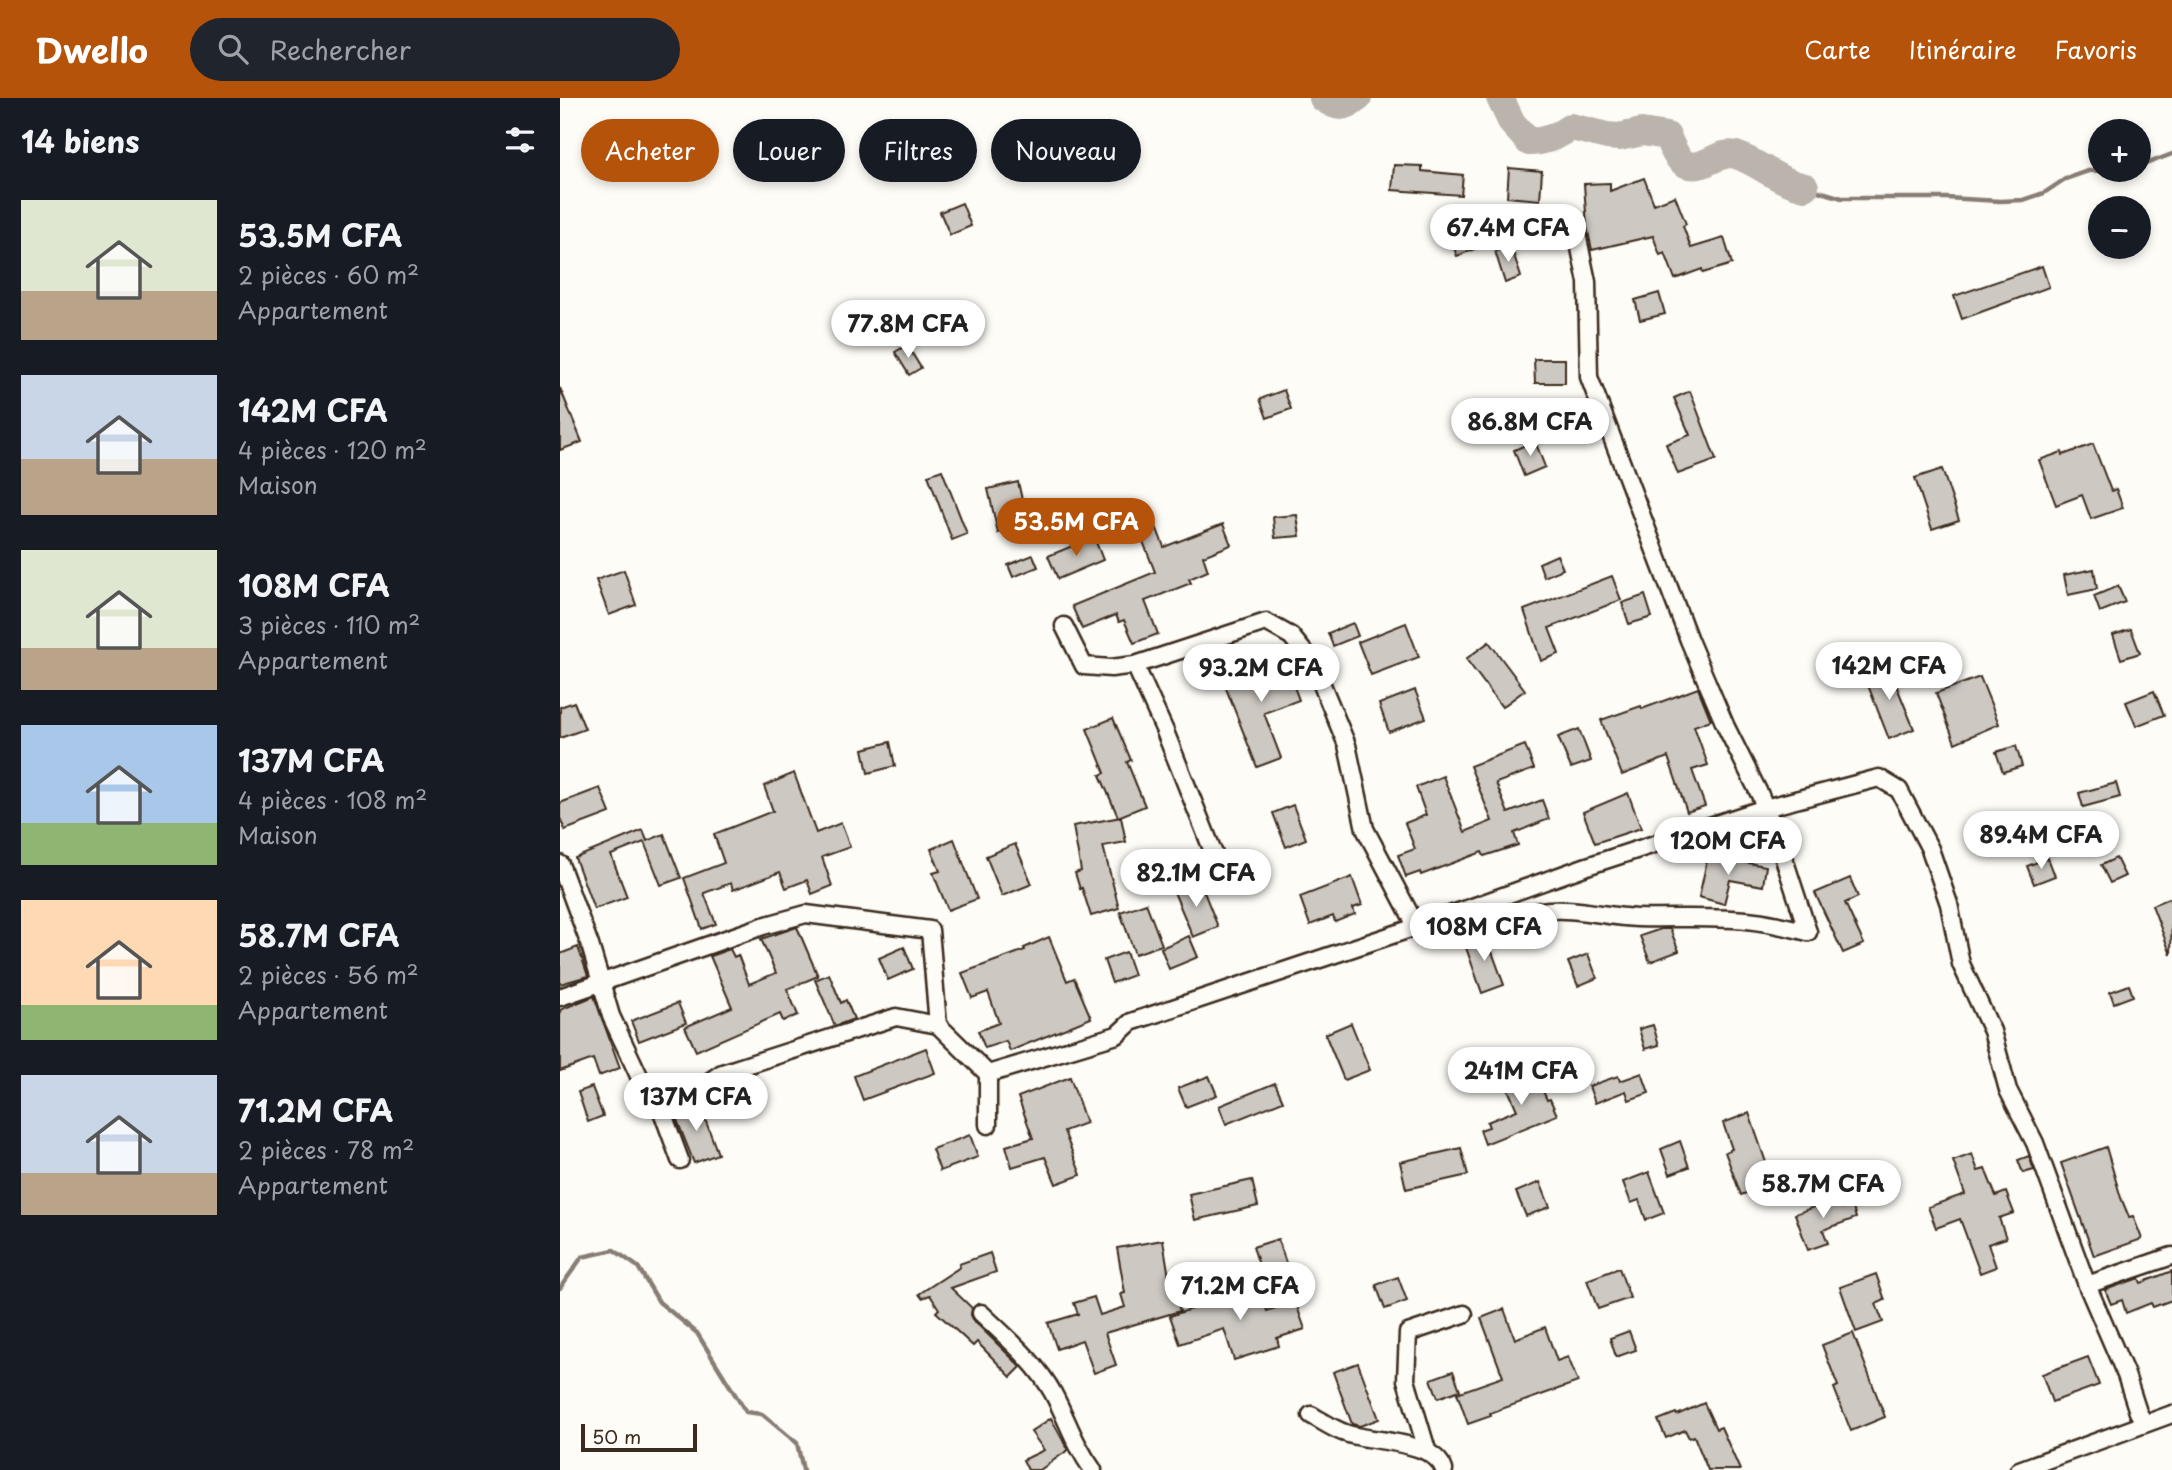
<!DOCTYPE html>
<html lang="fr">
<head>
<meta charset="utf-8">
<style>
  :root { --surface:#171b24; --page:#20242c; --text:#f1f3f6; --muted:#9ea1a6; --accent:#b45309 }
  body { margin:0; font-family:"Playpen Sans",sans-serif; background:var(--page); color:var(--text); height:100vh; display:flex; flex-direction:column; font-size:26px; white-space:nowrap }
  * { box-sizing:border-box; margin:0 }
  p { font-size:23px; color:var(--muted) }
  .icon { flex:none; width:38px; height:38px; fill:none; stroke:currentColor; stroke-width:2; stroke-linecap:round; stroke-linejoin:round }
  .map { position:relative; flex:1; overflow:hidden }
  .side { display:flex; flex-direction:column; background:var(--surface); width:560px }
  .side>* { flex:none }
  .banner { position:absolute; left:21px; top:21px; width:665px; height:63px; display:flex; gap:14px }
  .buttons { position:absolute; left:1528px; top:21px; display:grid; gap:14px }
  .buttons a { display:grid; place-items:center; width:63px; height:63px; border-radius:50%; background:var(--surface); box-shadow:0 4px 10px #0003; font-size:35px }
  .scale { position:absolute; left:21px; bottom:18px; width:116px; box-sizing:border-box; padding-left:7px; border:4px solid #3b2a1e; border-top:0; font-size:19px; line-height:24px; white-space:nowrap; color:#3b2a1e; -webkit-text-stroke:5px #fdfcf7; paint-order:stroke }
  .price { position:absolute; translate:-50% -60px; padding:0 16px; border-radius:24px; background:#fff; color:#222; font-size:23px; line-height:46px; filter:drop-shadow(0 2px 4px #0008) }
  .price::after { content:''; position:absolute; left:50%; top:42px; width:21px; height:16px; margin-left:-10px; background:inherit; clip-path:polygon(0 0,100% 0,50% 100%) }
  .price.active { background:var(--accent); color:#fff }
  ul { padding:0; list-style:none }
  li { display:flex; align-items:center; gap:21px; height:175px; padding:0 21px }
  li span { display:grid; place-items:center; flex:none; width:196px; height:140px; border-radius:0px; color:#555 }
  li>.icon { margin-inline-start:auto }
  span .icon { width:84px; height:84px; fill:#fffc; stroke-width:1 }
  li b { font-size:30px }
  h2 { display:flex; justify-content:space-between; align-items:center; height:84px; padding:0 21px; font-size:30px }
  .chip { padding:0 24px; border-radius:32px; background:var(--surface); box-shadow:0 4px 10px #0003; font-size:24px; line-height:63px }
  .chip.active { background:var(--accent); color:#fff }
  header { display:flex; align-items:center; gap:42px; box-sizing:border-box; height:98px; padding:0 35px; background:var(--accent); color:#fff }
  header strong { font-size:33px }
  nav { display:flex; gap:38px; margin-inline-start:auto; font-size:24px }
  .search { width:490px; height:63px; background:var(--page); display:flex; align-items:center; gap:18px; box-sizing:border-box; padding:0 24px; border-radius:38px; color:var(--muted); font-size:26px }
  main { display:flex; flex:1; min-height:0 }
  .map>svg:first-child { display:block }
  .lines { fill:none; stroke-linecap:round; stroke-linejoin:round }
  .stream { stroke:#887d74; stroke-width:4.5 }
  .river { stroke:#bbb4ad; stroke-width:28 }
  .building { fill:#cdc8c2; stroke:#3b2a1e; stroke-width:2 }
  .minor-casing { stroke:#3b2a1e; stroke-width:21 }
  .minor { stroke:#fdfcf7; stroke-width:16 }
</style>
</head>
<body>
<header>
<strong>Dwello</strong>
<div class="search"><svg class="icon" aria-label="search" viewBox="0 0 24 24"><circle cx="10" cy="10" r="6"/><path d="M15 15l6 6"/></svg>Rechercher</div>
<nav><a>Carte</a><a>Itinéraire</a><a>Favoris</a></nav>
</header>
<main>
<section class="side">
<h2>14 biens<svg class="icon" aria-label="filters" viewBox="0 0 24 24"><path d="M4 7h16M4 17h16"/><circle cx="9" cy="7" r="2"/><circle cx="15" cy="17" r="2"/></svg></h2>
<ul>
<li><span style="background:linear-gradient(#dfe7d0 65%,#b9a48a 0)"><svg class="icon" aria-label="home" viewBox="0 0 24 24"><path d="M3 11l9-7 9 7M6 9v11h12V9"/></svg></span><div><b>53.5M CFA</b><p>2 pièces · 60 m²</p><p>Appartement</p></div></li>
<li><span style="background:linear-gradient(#c9d6e8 60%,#b9a48a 0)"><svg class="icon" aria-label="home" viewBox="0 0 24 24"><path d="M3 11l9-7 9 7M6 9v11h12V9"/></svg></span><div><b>142M CFA</b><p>4 pièces · 120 m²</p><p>Maison</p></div></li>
<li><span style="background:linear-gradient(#dfe7d0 70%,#b9a48a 0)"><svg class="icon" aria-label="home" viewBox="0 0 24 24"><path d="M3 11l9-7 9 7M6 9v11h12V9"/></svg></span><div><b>108M CFA</b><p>3 pièces · 110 m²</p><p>Appartement</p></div></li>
<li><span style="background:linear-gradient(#a9c7e8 70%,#8fb573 0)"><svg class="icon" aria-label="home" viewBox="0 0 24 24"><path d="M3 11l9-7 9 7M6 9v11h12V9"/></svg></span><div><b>137M CFA</b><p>4 pièces · 108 m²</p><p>Maison</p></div></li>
<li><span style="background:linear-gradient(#ffd9b3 75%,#8fb573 0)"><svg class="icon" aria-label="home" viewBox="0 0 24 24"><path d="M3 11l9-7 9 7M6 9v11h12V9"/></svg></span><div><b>58.7M CFA</b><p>2 pièces · 56 m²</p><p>Appartement</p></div></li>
<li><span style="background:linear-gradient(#c9d6e8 70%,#b9a48a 0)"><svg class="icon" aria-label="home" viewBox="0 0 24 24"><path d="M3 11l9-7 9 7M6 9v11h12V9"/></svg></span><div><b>71.2M CFA</b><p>2 pièces · 78 m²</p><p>Appartement</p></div></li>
</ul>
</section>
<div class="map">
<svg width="1612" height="1372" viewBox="0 0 1612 1372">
  <rect width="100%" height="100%" fill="#fdfcf7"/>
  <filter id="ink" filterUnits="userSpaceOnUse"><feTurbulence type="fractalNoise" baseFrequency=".0143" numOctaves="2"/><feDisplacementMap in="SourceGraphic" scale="14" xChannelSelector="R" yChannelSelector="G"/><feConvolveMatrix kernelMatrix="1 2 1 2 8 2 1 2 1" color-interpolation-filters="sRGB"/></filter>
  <g filter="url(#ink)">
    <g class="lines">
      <g class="stream">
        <polyline points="1578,69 1612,56"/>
        <polyline points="1245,89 1282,100 1386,100 1440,103 1463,102 1484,95 1505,81 1528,73 1562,72"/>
        <polyline points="0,1190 22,1159 54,1152 78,1169 99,1204 137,1235 186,1314 202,1316 237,1345 243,1372"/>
      </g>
      <g class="river">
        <path d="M763,0C777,10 784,11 798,0"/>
        <path d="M940,0L952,25L969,44C985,44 998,38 1011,29L1047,38L1059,39L1082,34L1107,38C1112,49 1117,64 1129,67C1146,71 1159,52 1176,57C1200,65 1216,83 1245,89"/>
      </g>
    </g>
    <g class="building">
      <polygon points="834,67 862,68 862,73 903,77 901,97 832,92"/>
      <polygon points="949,70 982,73 980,102 947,99"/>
      <polygon points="1084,80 1094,106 1115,98 1126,126 1123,128 1131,150 1164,140 1172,166 1143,175 1142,171 1115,181 1105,155 1100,157 1093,138 1032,152 1027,129 1024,86 1050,85 1050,93"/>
      <polygon points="402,105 411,128 390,137 380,114"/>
      <polygon points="913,110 927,146 897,158 884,124"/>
      <polygon points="951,148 961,179 945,185 935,153"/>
      <polygon points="1482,168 1489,189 1402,221 1394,198"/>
      <polygon points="1099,195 1105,216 1080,222 1075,202"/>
      <polygon points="347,247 361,270 349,277 335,254"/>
      <polygon points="974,261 1005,261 1005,285 975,285"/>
      <polygon points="0,290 22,344 0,352"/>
      <polygon points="724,292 731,311 707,320 700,301"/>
      <polygon points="1130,293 1156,362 1118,376 1106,346 1130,337 1114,300"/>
      <polygon points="975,343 985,369 964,378 954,352"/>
      <polygon points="1533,346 1551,393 1556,391 1563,410 1531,421 1522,397 1496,407 1479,362 1502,354 1503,357"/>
      <polygon points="1382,371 1399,422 1372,431 1355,380"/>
      <polygon points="382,372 407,436 392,442 368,377"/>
      <polygon points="458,384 468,428 438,435 428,391"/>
      <polygon points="737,417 740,438 715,440 713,419"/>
      <polygon points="595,426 604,449 663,426 671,447 643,458 648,473 629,481 631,485 585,503 598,536 574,545 564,522 559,524 556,517 522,531 512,508 595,474 579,433"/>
      <polygon points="534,439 543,462 498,481 488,458"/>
      <polygon points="473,457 478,469 453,479 448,467"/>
      <polygon points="997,457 1003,471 984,479 979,465"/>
      <polygon points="1534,471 1537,491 1508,497 1504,477"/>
      <polygon points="64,472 76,507 49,517 36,482"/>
      <polygon points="1052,478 1061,502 989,530 999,556 981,563 964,512"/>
      <polygon points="1558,488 1565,504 1540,514 1534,498"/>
      <polygon points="1085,497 1092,519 1069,526 1062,505"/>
      <polygon points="793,525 798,538 773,548 768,535"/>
      <polygon points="846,525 859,559 811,577 798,544"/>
      <polygon points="1571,531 1580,555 1561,561 1553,537"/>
      <polygon points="929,544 965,592 942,609 906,561"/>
      <polygon points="722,557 739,602 704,615 721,660 697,669 662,580"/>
      <polygon points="1328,567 1354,631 1329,641 1304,577"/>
      <polygon points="1420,579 1439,626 1395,645 1376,595"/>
      <polygon points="1138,590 1151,622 1134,628 1148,667 1132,672 1145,708 1127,714 1108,659 1062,677 1041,622 1081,608 1082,611"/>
      <polygon points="855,592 866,620 829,634 819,606"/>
      <polygon points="1594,593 1604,617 1576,628 1566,604"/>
      <polygon points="14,604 25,631 0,640 0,609"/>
      <polygon points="553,620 571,662 567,664 585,708 558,719 540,677 545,675 527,631"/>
      <polygon points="1019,631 1031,663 1011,670 998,639"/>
      <polygon points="330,644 335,668 308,675 303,651"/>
      <polygon points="965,647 974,671 936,685 948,715 982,702 989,721 954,735 958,747 924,758 922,754 861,777 860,774 846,779 838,757 855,751 845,725 866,717 856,689 883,678 905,734 932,723 910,668"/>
      <polygon points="1456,648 1462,668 1443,674 1436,654"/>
      <polygon points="234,675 256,735 281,725 290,749 262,759 272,788 252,796 247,782 226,790 220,774 173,792 171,785 144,795 156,826 142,831 124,780 164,765 154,736 213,713 204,688"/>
      <polygon points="1556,685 1560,699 1523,709 1519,695"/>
      <polygon points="40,690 50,715 5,732 0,720 0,705"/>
      <polygon points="1068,695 1081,730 1035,745 1023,714"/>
      <polygon points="733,707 746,741 726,749 713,715"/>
      <polygon points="561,719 566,744 543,748 559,810 531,818 522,790 520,791 515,775 521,773 513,728"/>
      <polygon points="83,732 87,743 104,736 121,780 101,787 84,744 51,757 67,799 34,811 15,760"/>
      <polygon points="394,741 417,801 388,812 373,775 380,773 371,751"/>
      <polygon points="455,746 472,786 442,798 426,758"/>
      <polygon points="1148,758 1206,768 1203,788 1170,782 1164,806 1139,799"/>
      <polygon points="1488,760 1495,778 1474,786 1467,768"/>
      <polygon points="1556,760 1565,778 1550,785 1541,767"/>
      <polygon points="792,779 802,807 793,810 795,816 775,824 773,818 750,827 740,799"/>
      <polygon points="1290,780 1298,799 1285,805 1304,846 1283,855 1255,795"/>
      <polygon points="640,784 658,829 633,839 614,794"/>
      <polygon points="1609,800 1612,808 1611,857 1592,807"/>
      <polygon points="586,805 602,847 575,856 560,814"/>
      <polygon points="237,829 258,878 227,891 238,917 223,923 220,916 136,953 125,929 172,909 150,858 170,851 174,859 178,857 189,886 216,875 201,841"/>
      <polygon points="1101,831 1110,831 1119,853 1090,864 1080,838"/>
      <polygon points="926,837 944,887 922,895 903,841"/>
      <polygon points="629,838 638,859 609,871 601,850"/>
      <polygon points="489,839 507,883 514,880 531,920 450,953 446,943 425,950 418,933 439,925 428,894 412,900 402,875 465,852 464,850"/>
      <polygon points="18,849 28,878 0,886 0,856"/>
      <polygon points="344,849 353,871 328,882 319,860"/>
      <polygon points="566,854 574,877 552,885 544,862"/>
      <polygon points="1028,856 1037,880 1018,888 1008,864"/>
      <polygon points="269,876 281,905 286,902 294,921 275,928 255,882"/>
      <polygon points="1569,887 1573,898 1554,905 1550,894"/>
      <polygon points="34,898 60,970 39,978 33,961 0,973 0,912"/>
      <polygon points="118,905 126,925 79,943 71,923"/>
      <polygon points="791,925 810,972 784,982 765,936"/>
      <polygon points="1093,927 1099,947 1085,951 1079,931"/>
      <polygon points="366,950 375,975 303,1002 294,978"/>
      <polygon points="972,968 987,1002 990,1001 997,1017 925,1046 920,1032 929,1029 927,1024 957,1012 944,982 953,979 952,976"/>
      <polygon points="1082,975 1089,995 1069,1002 1066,993 1035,1005 1029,988 1058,978 1060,983"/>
      <polygon points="649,978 657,997 626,1009 618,990"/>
      <polygon points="510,979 526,1025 504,1033 521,1077 496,1086 485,1059 452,1069 446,1048 473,1040 458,999"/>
      <polygon points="715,985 723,1003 666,1026 659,1008"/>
      <polygon points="32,989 43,1018 28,1024 18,994"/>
      <polygon points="139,1005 158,1056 134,1065 114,1014"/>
      <polygon points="1189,1015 1213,1085 1181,1097 1165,1054 1172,1051 1163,1025"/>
      <polygon points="410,1037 418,1059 380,1073 372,1051"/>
      <polygon points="1120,1043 1129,1069 1110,1076 1101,1051"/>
      <polygon points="1546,1049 1561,1100 1569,1119 1573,1118 1582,1141 1534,1158 1501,1065"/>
      <polygon points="901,1050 908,1077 846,1091 840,1064"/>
      <polygon points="1412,1056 1418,1073 1425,1071 1436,1098 1446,1094 1454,1115 1439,1120 1446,1140 1428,1146 1436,1169 1420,1175 1400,1121 1376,1130 1368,1109 1405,1096 1393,1063"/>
      <polygon points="1469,1058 1474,1072 1463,1075 1458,1062"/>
      <polygon points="1089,1074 1104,1115 1086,1122 1079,1102 1071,1105 1063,1084"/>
      <polygon points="692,1082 698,1108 635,1122 629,1096"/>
      <polygon points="980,1084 990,1109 966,1118 956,1094"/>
      <polygon points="1276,1095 1282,1110 1292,1106 1296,1120 1263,1132 1268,1145 1248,1152 1235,1116 1257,1108 1255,1103"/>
      <polygon points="718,1141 730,1177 705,1185 693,1149"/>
      <polygon points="603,1142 609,1179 620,1213 545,1235 556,1267 534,1275 522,1242 497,1251 488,1225 518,1216 514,1205 534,1199 540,1217 565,1209 561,1196 565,1195 557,1150"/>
      <polygon points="430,1155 436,1174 391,1190 412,1210 411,1217 414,1223 461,1269 451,1279 417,1244 413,1248 376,1214 379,1211 370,1197 362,1200 359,1196 400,1169 399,1166"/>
      <polygon points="1059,1170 1070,1200 1038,1211 1027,1182"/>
      <polygon points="1612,1173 1612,1202 1593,1209 1591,1205 1566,1215 1562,1202 1551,1206 1545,1192 1579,1180 1581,1185"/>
      <polygon points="1316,1176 1325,1202 1316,1206 1323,1224 1296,1234 1280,1189"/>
      <polygon points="838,1179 847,1203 825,1211 816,1187"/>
      <polygon points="699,1188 707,1213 735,1203 745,1231 717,1240 719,1248 674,1262 664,1231 620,1246 610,1218"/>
      <polygon points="944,1211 955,1241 985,1229 997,1263 1008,1259 1018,1284 930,1315 931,1318 908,1326 897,1295 943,1279 921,1220"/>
      <polygon points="1069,1233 1076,1252 1056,1259 1050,1240"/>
      <polygon points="1293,1235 1325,1319 1291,1333 1274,1290 1278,1288 1262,1247"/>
      <polygon points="1528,1259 1539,1287 1492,1304 1482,1276"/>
      <polygon points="798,1265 819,1321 800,1328 792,1326 773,1274"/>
      <polygon points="893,1273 900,1292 878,1300 871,1281"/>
      <polygon points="1144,1305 1156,1331 1161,1329 1180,1372 1148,1372 1134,1338 1129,1340 1125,1332 1106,1340 1098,1322 1116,1315 1117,1317"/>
      <polygon points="491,1320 508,1352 480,1372 468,1372 463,1362 484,1352 471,1334"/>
    </g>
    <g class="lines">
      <defs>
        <g id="minor">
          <polyline points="1016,131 1027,184 1029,279 1129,542 1166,629 1200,697 1215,733 1248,834"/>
          <path d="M504,528L524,568L551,570L575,567L706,524L731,538L753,565L787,647L805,731L852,820C890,847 941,818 981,813C1014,808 1045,819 1077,820C1116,821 1156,818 1195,823C1213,825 1231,830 1248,834"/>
          <polyline points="575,567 604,631 664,781"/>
          <polyline points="0,766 30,847 51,918 80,980 96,997 122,1002 162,975 336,919 378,927"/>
          <polyline points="0,899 203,828 246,816 370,832 378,927 428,976 428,1027"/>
          <polyline points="428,976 557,937 571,924 862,827 1027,768 1205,710 1319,680 1339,692 1370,751 1389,806 1401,866 1432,933 1448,992 1475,1045 1527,1187 1566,1277 1578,1314 1584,1324"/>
          <polyline points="96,997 120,1062"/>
          <polyline points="1527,1187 1612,1158"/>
          <path d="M421,1215C447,1240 476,1264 493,1295C508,1323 514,1346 533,1372"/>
          <path d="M751,1317C762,1323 773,1331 785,1335C812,1345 874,1341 884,1372"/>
          <polyline points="867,1352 846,1282 848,1235 904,1216"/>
          <polyline points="1459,1372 1612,1316"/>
        </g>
      </defs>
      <use href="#minor" class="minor-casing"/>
      <use href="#minor" class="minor"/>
    </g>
  </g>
</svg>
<div class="buttons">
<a>+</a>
<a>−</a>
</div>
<div class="scale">50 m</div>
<b class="price" style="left:948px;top:166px">67.4M CFA</b>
<b class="price" style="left:348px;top:262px">77.8M CFA</b>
<b class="price" style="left:970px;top:360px">86.8M CFA</b>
<b class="price active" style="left:516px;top:460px">53.5M CFA</b>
<b class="price" style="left:1329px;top:604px">142M CFA</b>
<b class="price" style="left:701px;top:606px">93.2M CFA</b>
<b class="price" style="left:1481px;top:773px">89.4M CFA</b>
<b class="price" style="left:1168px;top:779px">120M CFA</b>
<b class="price" style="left:636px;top:811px">82.1M CFA</b>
<b class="price" style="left:924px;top:865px">108M CFA</b>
<b class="price" style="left:961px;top:1009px">241M CFA</b>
<b class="price" style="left:136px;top:1035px">137M CFA</b>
<b class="price" style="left:1263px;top:1122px">58.7M CFA</b>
<b class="price" style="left:680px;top:1224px">71.2M CFA</b>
<div class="banner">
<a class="chip active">Acheter</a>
<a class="chip">Louer</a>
<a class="chip">Filtres</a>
<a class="chip">Nouveau</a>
</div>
</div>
</main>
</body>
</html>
